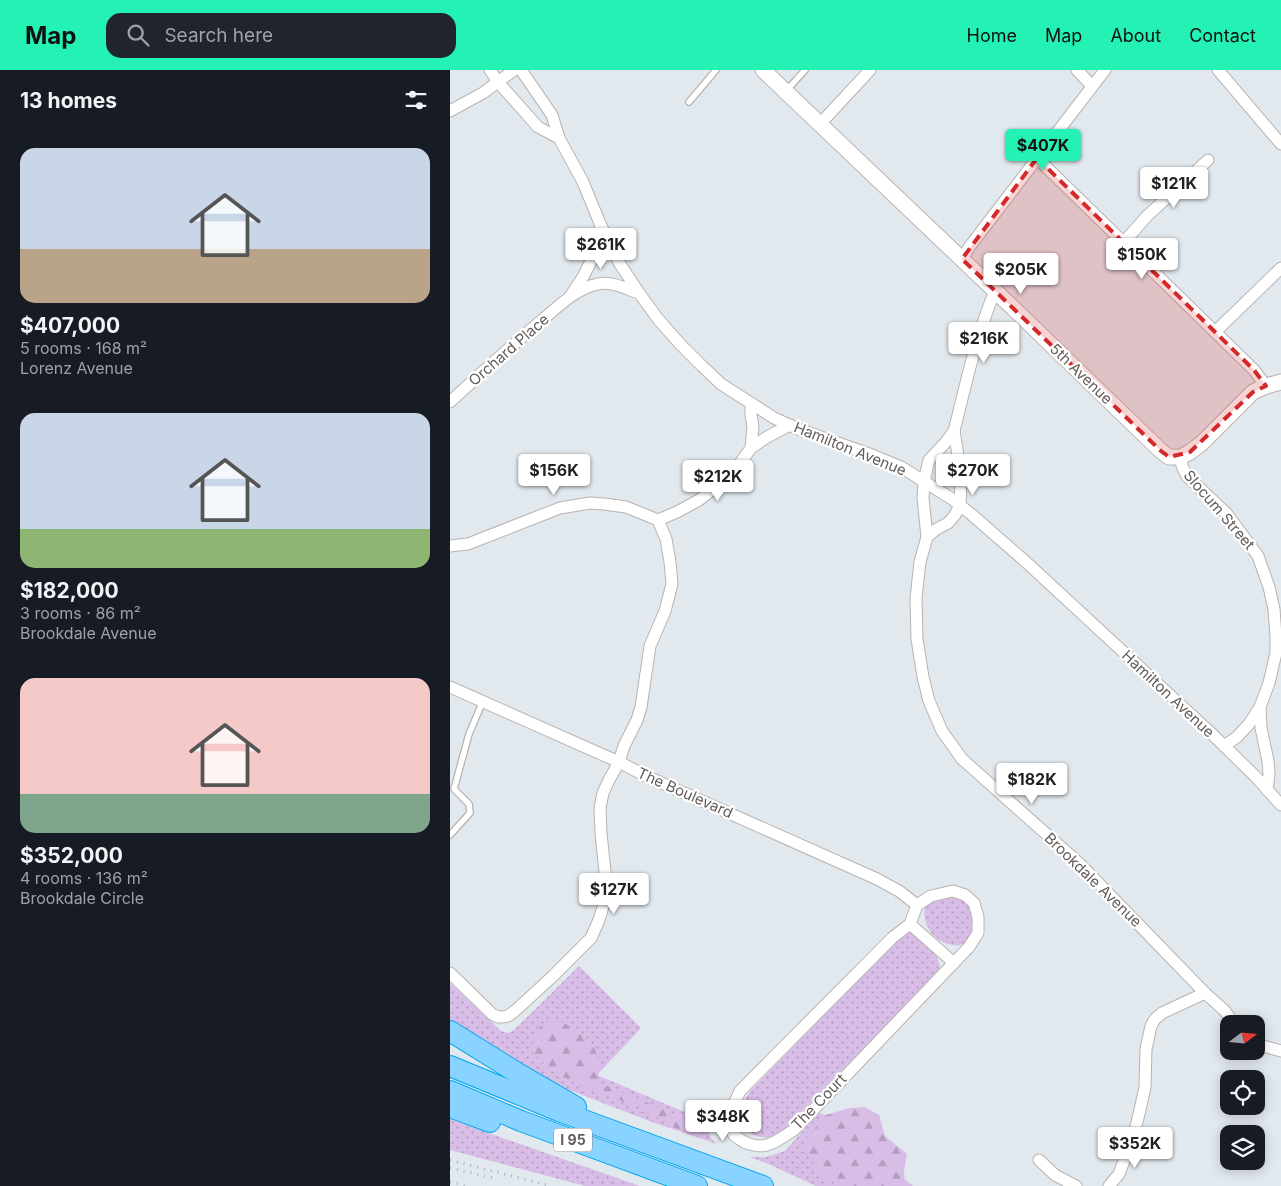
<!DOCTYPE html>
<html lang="en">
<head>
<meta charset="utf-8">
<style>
  :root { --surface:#171b24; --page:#20242c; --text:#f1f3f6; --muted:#9ea1a6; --accent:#24f2b5 }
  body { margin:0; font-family:Inter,sans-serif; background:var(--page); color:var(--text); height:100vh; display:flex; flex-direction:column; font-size:19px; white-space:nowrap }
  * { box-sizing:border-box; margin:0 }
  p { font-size:16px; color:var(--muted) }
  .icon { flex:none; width:28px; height:28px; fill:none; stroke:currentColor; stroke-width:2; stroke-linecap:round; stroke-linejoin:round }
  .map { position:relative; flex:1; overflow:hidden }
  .sheet { display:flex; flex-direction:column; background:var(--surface); width:450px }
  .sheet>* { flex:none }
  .needle { width:32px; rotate:74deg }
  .fabs { position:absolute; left:770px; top:945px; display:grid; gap:10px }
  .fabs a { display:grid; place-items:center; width:45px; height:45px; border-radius:10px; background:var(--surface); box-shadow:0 2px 12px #0003; font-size:25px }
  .price { position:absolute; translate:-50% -42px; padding:0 11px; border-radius:5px; background:#fff; color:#222; font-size:16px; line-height:32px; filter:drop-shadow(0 1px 2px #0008) }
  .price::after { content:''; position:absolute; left:50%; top:30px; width:15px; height:11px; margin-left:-8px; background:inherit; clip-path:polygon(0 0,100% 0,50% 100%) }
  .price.active { background:var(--accent); color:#111 }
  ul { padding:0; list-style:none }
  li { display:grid; align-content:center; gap:10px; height:265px; padding:0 20px }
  li span { display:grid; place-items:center; height:155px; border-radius:15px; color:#555 }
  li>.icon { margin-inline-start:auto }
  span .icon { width:90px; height:90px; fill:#fffc; stroke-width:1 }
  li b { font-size:21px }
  h2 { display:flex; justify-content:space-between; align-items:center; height:60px; padding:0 20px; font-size:21px }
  header { display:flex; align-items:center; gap:30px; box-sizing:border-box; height:70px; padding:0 25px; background:var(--accent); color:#111 }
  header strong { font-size:24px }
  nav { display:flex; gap:28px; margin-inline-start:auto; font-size:18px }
  .search { width:350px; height:45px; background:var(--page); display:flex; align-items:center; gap:12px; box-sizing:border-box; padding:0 18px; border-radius:15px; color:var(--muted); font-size:19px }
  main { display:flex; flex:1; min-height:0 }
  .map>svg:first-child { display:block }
  .grass { fill:url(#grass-dots) }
  .forest { fill:url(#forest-firs) }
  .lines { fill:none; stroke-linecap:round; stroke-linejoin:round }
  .lane-casing { stroke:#b8b2b0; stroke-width:8 }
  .street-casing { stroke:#b8b2b0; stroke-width:13 }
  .secondary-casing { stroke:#bbb3b1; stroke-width:17 }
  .highway-casing { stroke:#00a5f0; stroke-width:22 }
  .lane { stroke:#fff; stroke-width:5.5 }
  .street { stroke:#fff; stroke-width:11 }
  .secondary { stroke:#fff; stroke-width:15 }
  .highway { stroke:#88d3ff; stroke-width:20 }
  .rail { stroke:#b2b0b0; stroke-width:3; stroke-dasharray:1 6; stroke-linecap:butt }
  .marked { fill:#d62828; fill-opacity:0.2; stroke:#d62828; stroke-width:4; stroke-dasharray:10 6; stroke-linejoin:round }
  .labels { text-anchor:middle; stroke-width:4.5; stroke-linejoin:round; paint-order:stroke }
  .shield { fill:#fff; stroke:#928d8c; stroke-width:1 }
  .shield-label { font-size:14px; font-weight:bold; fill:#645c5a }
  .street-label { font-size:15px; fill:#645c5a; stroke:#fff }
</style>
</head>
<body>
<header>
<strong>Map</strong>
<div class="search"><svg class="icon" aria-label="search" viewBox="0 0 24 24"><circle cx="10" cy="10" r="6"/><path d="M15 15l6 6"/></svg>Search here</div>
<nav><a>Home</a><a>Map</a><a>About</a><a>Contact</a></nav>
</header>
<main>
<section class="sheet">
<h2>13 homes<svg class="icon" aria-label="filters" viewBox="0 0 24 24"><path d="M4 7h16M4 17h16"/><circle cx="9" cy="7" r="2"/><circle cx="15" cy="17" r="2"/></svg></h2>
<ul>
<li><span style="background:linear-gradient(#c9d6e8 65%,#b9a48a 0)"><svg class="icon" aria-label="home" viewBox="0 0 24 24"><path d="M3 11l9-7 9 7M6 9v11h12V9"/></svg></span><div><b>$407,000</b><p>5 rooms · 168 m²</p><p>Lorenz Avenue</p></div></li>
<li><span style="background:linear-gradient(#c9d6e8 75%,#8fb573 0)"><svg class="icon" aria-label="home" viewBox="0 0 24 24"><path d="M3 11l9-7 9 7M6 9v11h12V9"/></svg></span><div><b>$182,000</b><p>3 rooms · 86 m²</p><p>Brookdale Avenue</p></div></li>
<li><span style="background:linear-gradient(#f6c9c9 75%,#7fa58c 0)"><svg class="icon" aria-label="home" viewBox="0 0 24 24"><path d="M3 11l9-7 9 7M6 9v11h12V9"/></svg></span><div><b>$352,000</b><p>4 rooms · 136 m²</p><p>Brookdale Circle</p></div></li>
</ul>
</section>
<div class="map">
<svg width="831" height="1116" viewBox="0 0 831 1116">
  <defs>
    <pattern id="grass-dots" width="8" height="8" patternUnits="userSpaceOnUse" patternTransform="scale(1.25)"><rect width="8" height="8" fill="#d8bde7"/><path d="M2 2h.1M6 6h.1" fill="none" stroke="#b39dbe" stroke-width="1.8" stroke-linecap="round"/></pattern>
    <pattern id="forest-firs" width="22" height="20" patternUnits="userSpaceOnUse" patternTransform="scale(1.25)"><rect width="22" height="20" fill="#d8bde7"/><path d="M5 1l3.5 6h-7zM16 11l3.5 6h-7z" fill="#b39dbe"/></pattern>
  </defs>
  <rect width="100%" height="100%" fill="#e2e9ee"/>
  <g class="grass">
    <path d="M497,828C501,828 508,828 512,830C529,837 528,869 510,875C507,876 502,875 499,874C493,873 486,868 482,864C475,854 473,846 475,835L484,830Z"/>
    <path d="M457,863H463L468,866L487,887L490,896L487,903L331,1063C325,1065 318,1069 312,1067C302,1066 291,1056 290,1046C289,1036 296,1028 301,1020L450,867Z"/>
    <polygon points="129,896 191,958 147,1005 249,1048 257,1056 261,1068 267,1074 202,1052 114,1018 50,984 0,953 0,913 51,961 58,963 64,960"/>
    <polygon points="369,1043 376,1045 463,1116 366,1116 316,1093 299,1087 316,1087 335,1081"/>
    <polygon points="0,1049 13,1054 190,1116 135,1116 0,1080"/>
  </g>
  <g class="forest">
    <path d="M110,951C127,960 146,971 149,992C149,998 148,1005 148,1012L237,1049L245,1054L253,1064L243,1063L225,1058L190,1037L136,1018L99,1000L82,981L83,965L95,952Z"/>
    <polygon points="415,1037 429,1045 435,1066 457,1084 454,1101 455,1116 391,1116 374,1107 353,1080 355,1070 376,1045 399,1038"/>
  </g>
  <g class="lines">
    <defs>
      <g id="lane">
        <polyline points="337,20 355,0"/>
        <polyline points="239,32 266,0"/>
        <polyline points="0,765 20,743 19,734 4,719 19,664 33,631"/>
      </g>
      <g id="street">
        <polyline points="40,0 48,12 88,57 109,68"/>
        <polyline points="71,0 102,45 109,68 133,112 151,156 170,194 189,223 208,249 230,274 252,296 271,314 324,348 348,359 422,385 451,397 502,429 521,444 576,492 762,664 806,707 831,735"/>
        <polyline points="627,0 642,16"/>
        <polyline points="768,0 831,74"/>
        <polyline points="0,41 33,23 64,0"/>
        <polyline points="370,54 420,0"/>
        <polyline points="587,88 804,300 816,316"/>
        <polyline points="674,172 697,146 758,90"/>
        <polyline points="512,189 520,176 655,0"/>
        <path d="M545,221C526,266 516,314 504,361L496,372L479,390L474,411L473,428L477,467L470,492L466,528L467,569L473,607L479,631L492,661L512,689L630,794L755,923L775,941L784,954"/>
        <polyline points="121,225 133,207 143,187 151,156"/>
        <polyline points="765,262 831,198"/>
        <path d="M0,332C30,304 60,277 91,251C108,237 126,218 148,214C162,211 176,219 189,223"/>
        <polyline points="301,333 301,345 303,357 301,378"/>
        <polyline points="731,387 732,396 737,406 777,444 808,486 819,517 824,539 826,567 826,583 819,613 810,637 799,654 787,667 774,676"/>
        <polyline points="477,467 485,460 498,453 505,445 510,435 511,411 507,379 504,361"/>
        <polyline points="0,476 18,474 110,438 140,433 154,434 176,437 208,450 227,442 249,430 262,420 288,396 301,378 317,367 340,355"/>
        <polyline points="0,617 169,692 198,707 427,809 449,821 467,835"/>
        <polyline points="810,637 811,658 818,691 819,704 817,720"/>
        <path d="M503,821L515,825L524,833L528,847V863L519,877L344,1060C335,1065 326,1073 317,1075C310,1077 300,1075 294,1072C291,1070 286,1067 284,1065C274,1052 284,1034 290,1021L442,868L460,854L467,835L481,826Z"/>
        <polyline points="460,854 504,893"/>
        <polyline points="0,903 42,944 48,947 52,947 58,946 66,940 103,906 141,868 149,850 155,830 156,811 151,763 150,738 153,723 159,710 169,692 174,676 187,650 191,637 200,576 215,541 222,514 220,492 216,469 208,450"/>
        <polyline points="806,973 809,975 831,981"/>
        <polyline points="589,1090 605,1105 626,1116"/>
        <polyline points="659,1116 669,1104 684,1064 690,1040 695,1017 696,979 701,956 705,949 712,943 755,923"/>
      </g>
      <polyline id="secondary" points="313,0 560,235 711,381 719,387 731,387 740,382 752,373 803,322 816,316 831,312"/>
      <g id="highway">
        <polyline points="0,961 69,1004 126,1037"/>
        <polyline points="0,996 109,1041 313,1116"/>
        <polyline points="0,1021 71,1051 247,1116"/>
        <polyline points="0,1037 40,1052"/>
      </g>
    </defs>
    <use href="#lane" class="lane-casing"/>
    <use href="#street" class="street-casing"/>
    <use href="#secondary" class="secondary-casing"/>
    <use href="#highway" class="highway-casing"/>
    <use href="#lane" class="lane"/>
    <use href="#street" class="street"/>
    <use href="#secondary" class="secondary"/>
    <use href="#highway" class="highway"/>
    <g class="rail">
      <polyline points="0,1090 101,1116"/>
      <polyline points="0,1098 47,1109"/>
      <polyline points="0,1112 18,1116"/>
    </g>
  </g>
  <path class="marked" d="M587,88L804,300L816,316L803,322L740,382L719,387L711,381L512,189Z"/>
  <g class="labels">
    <rect class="shield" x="104" y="1058.5" width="38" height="23" rx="4"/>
    <g class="shield-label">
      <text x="123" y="1075">I 95</text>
    </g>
    <g class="street-label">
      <text transform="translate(59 280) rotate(-41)" y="5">Orchard Place</text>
      <text transform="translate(631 304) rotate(44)" y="5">5th Avenue</text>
      <text transform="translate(400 379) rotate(22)" y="5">Hamilton Avenue</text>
      <text transform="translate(769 440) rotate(49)" y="5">Slocum Street</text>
      <text transform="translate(718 624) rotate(43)" y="5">Hamilton Avenue</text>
      <text transform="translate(235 723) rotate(24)" y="5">The Boulevard</text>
      <text transform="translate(643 810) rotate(44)" y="5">Brookdale Avenue</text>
      <text transform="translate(369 1032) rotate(-46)" y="5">The Court</text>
    </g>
  </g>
</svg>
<div class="fabs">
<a><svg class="needle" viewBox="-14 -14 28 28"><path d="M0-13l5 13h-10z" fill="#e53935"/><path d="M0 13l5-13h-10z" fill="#9ea1a6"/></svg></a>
<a><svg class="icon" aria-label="locate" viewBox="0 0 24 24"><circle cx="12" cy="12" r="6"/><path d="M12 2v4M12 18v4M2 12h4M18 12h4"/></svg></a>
<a><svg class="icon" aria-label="layers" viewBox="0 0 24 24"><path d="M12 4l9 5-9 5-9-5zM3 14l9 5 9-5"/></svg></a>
</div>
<b class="price active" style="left:593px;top:101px">$407K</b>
<b class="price" style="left:724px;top:139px">$121K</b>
<b class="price" style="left:151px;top:200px">$261K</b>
<b class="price" style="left:692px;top:210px">$150K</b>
<b class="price" style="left:571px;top:225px">$205K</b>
<b class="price" style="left:534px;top:294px">$216K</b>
<b class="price" style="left:104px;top:426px">$156K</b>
<b class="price" style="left:523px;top:426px">$270K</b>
<b class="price" style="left:268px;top:432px">$212K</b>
<b class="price" style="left:582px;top:735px">$182K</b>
<b class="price" style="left:164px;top:845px">$127K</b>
<b class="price" style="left:273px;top:1072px">$348K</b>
<b class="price" style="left:685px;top:1099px">$352K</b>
</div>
</main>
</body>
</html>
